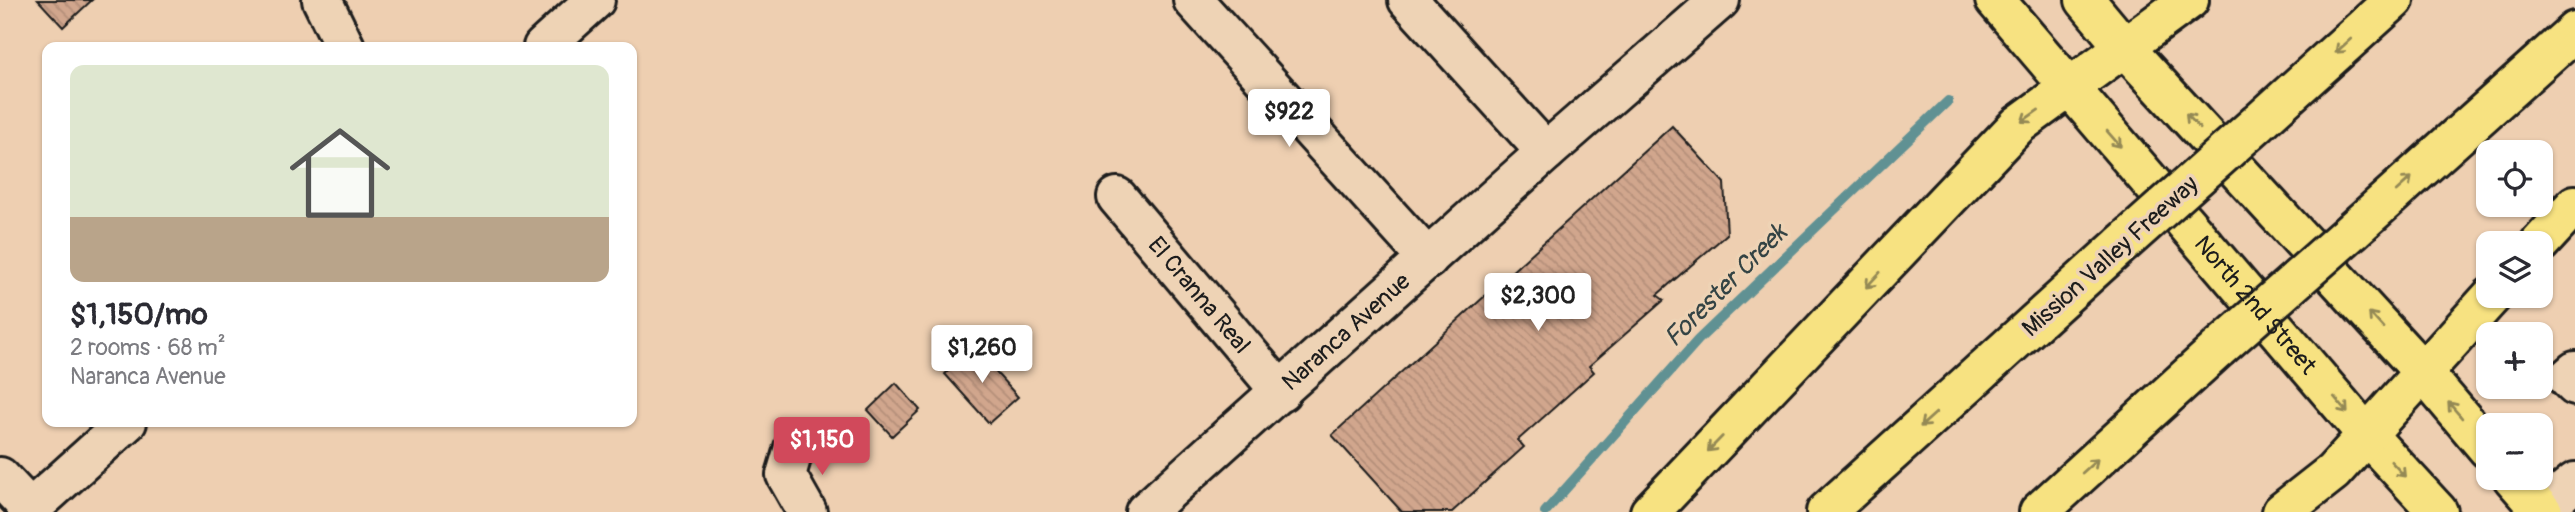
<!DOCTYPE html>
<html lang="en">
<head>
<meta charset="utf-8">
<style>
  :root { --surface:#fff; --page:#f7f7f7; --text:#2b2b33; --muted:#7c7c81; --accent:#d1495b }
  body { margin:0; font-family:Pangolin,sans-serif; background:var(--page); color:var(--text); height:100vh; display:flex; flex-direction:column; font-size:26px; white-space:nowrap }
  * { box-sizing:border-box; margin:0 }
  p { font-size:23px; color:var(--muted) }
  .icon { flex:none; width:38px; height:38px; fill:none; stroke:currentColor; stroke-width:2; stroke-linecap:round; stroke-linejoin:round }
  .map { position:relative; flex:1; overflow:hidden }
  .details { position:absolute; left:42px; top:42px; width:595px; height:385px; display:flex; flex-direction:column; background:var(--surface); border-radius:14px; box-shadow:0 2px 5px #0004 }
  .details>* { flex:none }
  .buttons { position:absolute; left:2476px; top:140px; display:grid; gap:14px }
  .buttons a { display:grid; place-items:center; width:77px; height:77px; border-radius:14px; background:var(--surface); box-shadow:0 2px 5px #0004; font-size:35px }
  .price { position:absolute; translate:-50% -60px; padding:0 16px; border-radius:7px; background:#fff; color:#222; font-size:23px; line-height:46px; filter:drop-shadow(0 2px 4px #0008) }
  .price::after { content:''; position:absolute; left:50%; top:42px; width:21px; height:16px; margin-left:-10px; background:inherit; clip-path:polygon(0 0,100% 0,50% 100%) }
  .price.selected { background:var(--accent); color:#fff }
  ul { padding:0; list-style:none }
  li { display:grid; align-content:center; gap:14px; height:371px; padding:0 28px }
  li span { display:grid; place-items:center; height:217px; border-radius:14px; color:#555 }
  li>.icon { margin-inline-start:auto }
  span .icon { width:126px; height:126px; fill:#fffc; stroke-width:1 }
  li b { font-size:30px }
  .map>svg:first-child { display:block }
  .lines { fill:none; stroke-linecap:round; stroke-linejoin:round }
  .stream { stroke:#609193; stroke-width:10 }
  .building { fill:url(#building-back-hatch); stroke:#1c1c1c; stroke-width:2 }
  .minor-casing { stroke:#1c1c1c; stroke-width:44 }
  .major-casing { stroke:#1c1c1c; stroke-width:44 }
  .highway-casing { stroke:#1c1c1c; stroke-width:44 }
  .minor { stroke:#eed3b5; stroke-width:38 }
  .major { stroke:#f7e281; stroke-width:38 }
  .highway { stroke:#f7e281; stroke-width:38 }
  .highway-bridge-casing { stroke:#1c1c1c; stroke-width:44; stroke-linecap:butt }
  .highway-bridge { stroke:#f7e281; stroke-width:38 }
  .oneway { stroke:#948954 }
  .labels { text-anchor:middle; stroke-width:7; stroke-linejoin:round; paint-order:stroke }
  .street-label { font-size:24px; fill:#1c1c1c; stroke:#eed3b5 }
  .water-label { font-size:26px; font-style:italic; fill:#334344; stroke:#eed3b5 }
</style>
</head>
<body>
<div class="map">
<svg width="2575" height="512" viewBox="0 0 2575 512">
  <defs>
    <pattern id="building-back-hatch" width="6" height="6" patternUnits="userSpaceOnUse" patternTransform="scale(1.75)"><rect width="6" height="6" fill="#d1a68d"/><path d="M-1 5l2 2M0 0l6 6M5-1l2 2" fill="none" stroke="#b38e79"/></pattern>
  </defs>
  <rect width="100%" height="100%" fill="#eecfb1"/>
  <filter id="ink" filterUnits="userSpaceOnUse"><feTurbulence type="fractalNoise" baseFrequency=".0143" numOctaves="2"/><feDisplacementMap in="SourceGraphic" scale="14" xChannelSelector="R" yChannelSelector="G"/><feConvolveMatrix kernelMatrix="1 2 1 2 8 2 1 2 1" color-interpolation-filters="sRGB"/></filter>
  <g filter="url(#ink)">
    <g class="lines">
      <polyline class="stream" points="1545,512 1698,340 1948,101"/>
    </g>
    <g class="building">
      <polygon points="38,0 92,0 63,27"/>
      <polygon points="1672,126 1724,183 1727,234 1657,295 1664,300 1589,366 1594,372 1518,440 1524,447 1452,512 1402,512 1332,435"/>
      <polygon points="974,348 1018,397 989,423 945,374"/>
      <polygon points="896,383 920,410 892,436 868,410"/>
    </g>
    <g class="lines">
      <defs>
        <g id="minor">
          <polyline points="322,0 345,47"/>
          <polyline points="1193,0 1428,259"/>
          <polyline points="1408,0 1546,152"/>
          <polyline points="543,47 595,0"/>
          <path id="s1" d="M1117,197L1281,392"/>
          <polyline points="2575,371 2567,378 2575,386"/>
          <polyline points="794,448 786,475 807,512"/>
          <polyline points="0,477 30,509"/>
          <polyline points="2541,510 2575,482"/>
          <polyline points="27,512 127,422"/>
          <path id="s2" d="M1145,512L1546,152L1720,0"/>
        </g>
        <g id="major">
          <path id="s3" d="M1995,0L2366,434L2438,512"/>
          <polyline points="2085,0 2125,48 2422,371 2488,449"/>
          <polyline points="2513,478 2543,512"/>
        </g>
        <g id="highway">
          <polyline points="2258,123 2394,0"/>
          <polyline points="2353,230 2575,31"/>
          <polyline points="2540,243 2575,205"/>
          <polyline points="1650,512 2018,125 2189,0"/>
          <polyline points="1826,512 2122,244"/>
          <polyline points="2039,512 2218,349"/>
          <polyline points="2282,512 2333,472 2492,296"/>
        </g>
      </defs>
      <use href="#minor" class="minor-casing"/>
      <use href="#major" class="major-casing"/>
      <use href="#highway" class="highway-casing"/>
      <use href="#minor" class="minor"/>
      <use href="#major" class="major"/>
      <use href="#highway" class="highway"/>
      <defs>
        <g id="highway-bridge">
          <polyline points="2122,244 2258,123"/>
          <polyline points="2218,349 2353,230"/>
        </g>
      </defs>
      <use href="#highway-bridge" class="highway-bridge-casing"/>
      <use href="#highway-bridge" class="highway-bridge"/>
    </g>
    <defs><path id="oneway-shaft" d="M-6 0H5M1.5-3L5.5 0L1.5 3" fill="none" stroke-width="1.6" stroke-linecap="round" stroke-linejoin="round" transform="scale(1.75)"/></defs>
    <g class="oneway">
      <use href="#oneway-shaft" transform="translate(2343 46) rotate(138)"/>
      <use href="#oneway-shaft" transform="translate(2030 116) rotate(145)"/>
      <use href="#oneway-shaft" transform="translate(2193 121) rotate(-133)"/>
      <use href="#oneway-shaft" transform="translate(2114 139) rotate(49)"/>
      <use href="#oneway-shaft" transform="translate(2404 184) rotate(-42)"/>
      <use href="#oneway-shaft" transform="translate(1873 280) rotate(133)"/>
      <use href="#oneway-shaft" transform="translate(2376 320) rotate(-132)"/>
      <use href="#oneway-shaft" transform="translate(2341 405) rotate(50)"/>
      <use href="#oneway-shaft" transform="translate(2455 410) rotate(-131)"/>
      <use href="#oneway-shaft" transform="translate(1928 420) rotate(138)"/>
      <use href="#oneway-shaft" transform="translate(1715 444) rotate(134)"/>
      <use href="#oneway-shaft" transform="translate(2090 466) rotate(-42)"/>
      <use href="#oneway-shaft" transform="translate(2398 469) rotate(47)"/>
    </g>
  </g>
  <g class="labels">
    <g class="street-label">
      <text transform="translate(2110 256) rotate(-42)" y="8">Mission Valley Freeway</text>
      <text dy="8" stroke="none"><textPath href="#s1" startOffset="128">El Cranna Real</textPath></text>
      <text dy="8" stroke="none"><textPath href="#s3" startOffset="401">North 2nd Street</textPath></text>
      <text dy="8" stroke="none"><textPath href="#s2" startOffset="270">Naranca Avenue</textPath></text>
    </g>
    <g class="water-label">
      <text transform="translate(1725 285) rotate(-45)" y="9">Forester Creek</text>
    </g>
  </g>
</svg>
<div class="buttons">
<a><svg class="icon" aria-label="locate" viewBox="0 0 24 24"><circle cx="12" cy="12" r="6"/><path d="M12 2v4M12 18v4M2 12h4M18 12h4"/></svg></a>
<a><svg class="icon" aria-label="layers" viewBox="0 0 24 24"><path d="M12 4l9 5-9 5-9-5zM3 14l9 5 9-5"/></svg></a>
<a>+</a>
<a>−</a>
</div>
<b class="price" style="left:1289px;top:149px">$922</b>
<b class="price" style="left:1538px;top:333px">$2,300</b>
<b class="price" style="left:982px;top:385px">$1,260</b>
<b class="price selected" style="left:822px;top:477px">$1,150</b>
<section class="details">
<ul>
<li><span style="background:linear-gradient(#dfe7d0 70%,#b9a48a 0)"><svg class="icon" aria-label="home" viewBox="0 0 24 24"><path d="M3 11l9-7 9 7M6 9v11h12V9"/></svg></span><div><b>$1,150/mo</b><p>2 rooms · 68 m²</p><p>Naranca Avenue</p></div></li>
</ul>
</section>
</div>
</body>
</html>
